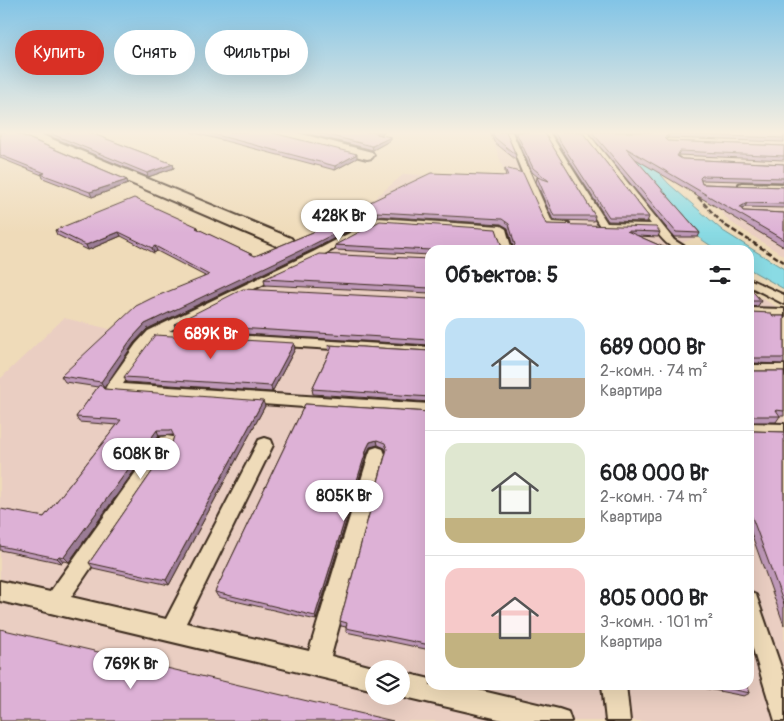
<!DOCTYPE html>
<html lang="ru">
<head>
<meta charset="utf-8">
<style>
  :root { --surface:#fff; --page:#f6f6f6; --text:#202124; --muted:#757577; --line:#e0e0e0; --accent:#d93025 }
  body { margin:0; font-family:Pangolin,sans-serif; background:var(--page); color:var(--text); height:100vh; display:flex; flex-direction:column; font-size:19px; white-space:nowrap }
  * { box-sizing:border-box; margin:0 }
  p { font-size:16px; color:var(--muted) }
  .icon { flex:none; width:28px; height:28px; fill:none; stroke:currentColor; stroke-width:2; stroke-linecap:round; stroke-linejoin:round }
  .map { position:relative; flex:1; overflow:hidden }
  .details { position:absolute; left:425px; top:245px; width:329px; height:445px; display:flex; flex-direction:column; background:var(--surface); border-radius:15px; box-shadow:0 5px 20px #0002 }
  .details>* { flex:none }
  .top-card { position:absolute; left:15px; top:30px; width:335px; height:45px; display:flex; gap:10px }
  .buttons { position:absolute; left:365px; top:660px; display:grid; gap:10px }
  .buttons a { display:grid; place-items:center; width:45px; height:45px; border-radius:50%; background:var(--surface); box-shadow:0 5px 20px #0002; font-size:25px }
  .price { position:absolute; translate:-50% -42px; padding:0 11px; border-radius:18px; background:#fff; color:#222; font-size:16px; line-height:32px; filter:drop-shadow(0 1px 2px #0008) }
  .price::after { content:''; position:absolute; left:50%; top:30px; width:15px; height:11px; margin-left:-8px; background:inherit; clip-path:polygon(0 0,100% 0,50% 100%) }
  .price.current { background:var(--accent); color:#fff }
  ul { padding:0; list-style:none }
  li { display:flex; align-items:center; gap:15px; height:125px; padding:0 20px }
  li+li { border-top:1px solid var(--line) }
  li span { display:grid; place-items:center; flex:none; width:140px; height:100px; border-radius:15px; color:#555 }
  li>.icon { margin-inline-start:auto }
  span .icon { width:60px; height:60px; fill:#fffc; stroke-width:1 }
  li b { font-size:21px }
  h2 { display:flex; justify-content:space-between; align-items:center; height:60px; padding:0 20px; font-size:21px }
  .pill { padding:0 18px; border-radius:22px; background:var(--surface); box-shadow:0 5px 20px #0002; font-size:18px; line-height:45px }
  .pill.current { background:var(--accent); color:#fff }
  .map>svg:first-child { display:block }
  .built { fill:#eacec2; fill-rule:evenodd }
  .water { fill:#8adbe4; stroke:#6a9495 }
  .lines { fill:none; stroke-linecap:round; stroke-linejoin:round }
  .service-casing { stroke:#3b2a1e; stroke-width:4 }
  .minor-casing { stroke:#3b2a1e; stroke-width:4 }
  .service { fill:#efdbb9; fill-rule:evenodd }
  .minor { fill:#efdbb9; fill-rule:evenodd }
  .rail-far1 { stroke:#3b2a1e; stroke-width:2; stroke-dasharray:4.5 2; stroke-linecap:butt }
  .rail { stroke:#3b2a1e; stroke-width:2.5; stroke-dasharray:5.5 2.5; stroke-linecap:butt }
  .wall { fill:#be98b8; stroke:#3b2a1e }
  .shaded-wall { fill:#9b7c96; stroke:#3b2a1e }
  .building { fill:#ddb1d6; stroke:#3b2a1e }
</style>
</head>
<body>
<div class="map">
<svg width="784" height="721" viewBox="0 0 784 721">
  <rect width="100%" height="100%" fill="#efdbb9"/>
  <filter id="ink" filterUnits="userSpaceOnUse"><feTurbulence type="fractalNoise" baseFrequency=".02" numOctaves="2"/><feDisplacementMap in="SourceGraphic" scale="10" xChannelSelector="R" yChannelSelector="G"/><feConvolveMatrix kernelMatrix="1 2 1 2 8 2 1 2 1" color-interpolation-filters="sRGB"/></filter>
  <g filter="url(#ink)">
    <g class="built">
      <path d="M490,132H607L698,237L671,247L676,250H430V685H749V291L784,311V721H0V379L64,318L118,331L371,207L364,205L374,199L404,174L507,179ZM374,669H401V696H374Z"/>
      <polygon points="674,132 784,133 784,256 729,221 676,157"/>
    </g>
    <polygon class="water" points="607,132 623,132 669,184 723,231 784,269 784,289 749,269 749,250 717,250 698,237"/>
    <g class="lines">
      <defs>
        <g id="service">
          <polygon points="506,132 512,132 552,222 569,223 569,227 548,228 543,225"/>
          <path d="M543,132H549L607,223L651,224L581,132H587L674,240L690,250C671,250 667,245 655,230L601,228Z"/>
          <polygon points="742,183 784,184 784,190 739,188 739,184"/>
          <polygon points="378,218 501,226 506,229 512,250 502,250 497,232 380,224 321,256 169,331 430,347 430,355 156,338 146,350 123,384 430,404 430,416 107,393 105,389 107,385 136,344 148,331 313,252"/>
          <polygon points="749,279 784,295 784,304 749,286"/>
          <polygon points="749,308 784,309 784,317 749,316"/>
          <rect x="749" y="365" width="35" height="10"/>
          <polygon points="749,423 784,424 784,436 749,435"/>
          <polygon points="167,436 173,437 175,442 173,447 71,597 166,619 259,440 265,438 271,440 273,445 186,623 309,651 369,454 371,449 377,447 383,449 385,454 331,656 380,669 374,669 374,690 0,601 0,581 50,592 161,437"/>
          <polygon points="749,592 756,595 784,676 784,721 775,721 749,636"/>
          <polygon points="401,672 430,679 430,685 474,685 474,689 559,709 568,712 571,721 507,721 401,696"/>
          <polygon points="602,685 626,685 630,721 606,721"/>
        </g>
        <g id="minor">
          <polygon points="18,132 35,132 291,238 294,242 291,246 284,248 277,246 19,135"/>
          <polygon points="273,132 294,132 372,152 374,155 372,158 367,159 274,135"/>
        </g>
      </defs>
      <use href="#service" class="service-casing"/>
      <use href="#minor" class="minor-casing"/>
      <use href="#service" class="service"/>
      <use href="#minor" class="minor"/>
      <polyline class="rail-far1" points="685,183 699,198"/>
      <polyline class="rail" points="698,197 723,224 784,262"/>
    </g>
    <g class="wall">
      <polygon points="0,132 17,132 17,133 127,180 128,184 92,197 43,178 42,175 0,158"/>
      <polygon points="40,132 88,132 173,164 174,168 148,177"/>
      <polygon points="191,132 273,132 273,133 357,158 335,170"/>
      <polygon points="301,132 384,132 384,133 381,135 391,140 373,150"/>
      <polygon points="490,132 506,132 516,155 515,159 494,142"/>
      <polygon points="514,132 544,132 595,216 594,221 553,220 536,182 537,177 539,178 532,172"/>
      <polygon points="551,132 582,132 649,217 647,222 608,221"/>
      <polygon points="588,132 784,132 784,142 668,138 665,140 667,141 784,146 784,160 678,155 678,156 682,159 784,164 784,182 701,180 702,184 784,187 784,208 745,207 742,209 743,211 784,213 784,247 634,158 700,233 698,237 674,237"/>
      <polygon points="505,168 546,224 660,232 658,237 638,236 670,250 430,250 430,255 336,250 335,245 513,247 508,228 501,224 377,216 312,250 147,329 134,343 104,388 102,387 104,389 265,406 169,585 93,568 89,563 172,443 174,436 173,435 159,436 69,562 63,561 62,563 0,550 0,510 44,517 117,425 79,422 76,417 98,387 65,382 61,376 205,276 157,251 154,253 121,236 88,250 57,235 55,230 198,227 199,230 255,256 318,230 370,204 370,202 506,176 505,172"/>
      <polygon points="430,259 430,293 265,285 264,279"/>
      <polygon points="749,287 761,301 758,306 751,307 751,312 773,316 784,316 784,364 751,363 751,370 753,371 784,371 784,416 780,416 776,422 751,422 751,430 753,431 784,432 784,625 749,527"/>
      <polygon points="430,299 430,345 176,330 174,324"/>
      <polygon points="328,345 430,351 430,402 313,394 312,389 330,351 329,351"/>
      <polygon points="295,349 272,392 126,382 124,377"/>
      <polygon points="305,404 430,412 430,650 346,632 346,627 341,626 340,621 386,452 385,448 378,445 370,447 367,453 316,620 218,597 215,592"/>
      <polygon points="688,685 747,685 750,693 744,696"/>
    </g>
    <g class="shaded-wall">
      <polygon points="379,132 384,132 384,133 376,137 376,134"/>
      <polygon points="669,134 668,138 662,141 664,138"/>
      <polygon points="391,137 391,140 373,150 372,146"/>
      <polygon points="357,154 357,158 335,170 335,166"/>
      <polygon points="173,164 174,168 148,177 147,173"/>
      <polygon points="127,180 128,184 92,197 90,192"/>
      <polygon points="747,203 745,207 738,212 740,207"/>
      <polygon points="377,212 377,216 312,250 147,329 134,343 104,388 101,382 132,338 145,324"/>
      <polygon points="119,232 121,236 88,250 86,245"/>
      <polygon points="155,246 157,251 154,253 152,248"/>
      <polygon points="294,343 295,349 272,392 271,386"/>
      <polygon points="263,401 265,406 169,585 166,580"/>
      <polygon points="157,430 159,436 69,562 64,557"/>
      <polygon points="377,440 378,445 370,447 367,453 316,620 315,616 367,448 370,442"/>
      <polygon points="59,556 63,561 62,563 57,558"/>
    </g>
    <g class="building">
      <polygon points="0,132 16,132 16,133 127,180 90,192 41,174 45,173 0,155"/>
      <polygon points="47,132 88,132 173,164 147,173"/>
      <polygon points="205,132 273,132 273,133 357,154 335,166"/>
      <polygon points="316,132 379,132 376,134 391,137 372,146"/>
      <polygon points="492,132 506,132 516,155 495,138"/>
      <polygon points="516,132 544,132 595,216 554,216 537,177 549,181 533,168"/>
      <polygon points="554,132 582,132 649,217 609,217"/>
      <polygon points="592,132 784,132 784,138 669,134 664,138 667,141 784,146 784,156 680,151 677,156 682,159 784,164 784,178 702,176 700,178 702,184 784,187 784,204 747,203 740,207 743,211 784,213 784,240 626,148 700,233 676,232"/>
      <polygon points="505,168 523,173 546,224 656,227 660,232 627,231 670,250 430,250 335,245 380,221 496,229 502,247 513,247 515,245 509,224 502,219 377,212 312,245 145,324 132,338 101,382 61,376 136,306 152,298 209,275 155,246 152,248 119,232 86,245 55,230 134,198 198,227 196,228 255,256 318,230 372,203 370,202 431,173 508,176"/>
      <polygon points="319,254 430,259 430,288 264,279"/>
      <polygon points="749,287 761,301 751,301 751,312 771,313 773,316 784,316 784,358 753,358 751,360 751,370 753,371 784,371 784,411 776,410 780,416 752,416 751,430 753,431 784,432 784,604 749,509"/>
      <polygon points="243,289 430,299 430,340 174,324"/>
      <polygon points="155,335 294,343 271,386 124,377"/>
      <polygon points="328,345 430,351 430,397 312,389 332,347"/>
      <polygon points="100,384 104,389 263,401 166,580 89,563 172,443 174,436 171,430 157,430 64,557 59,556 57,558 0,546 0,510 1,509 44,517 121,420 76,417"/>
      <polygon points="305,404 430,412 430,645 346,628 347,623 340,621 387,449 385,443 377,440 370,442 367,448 315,616 215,592"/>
      <polygon points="0,629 393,721 0,721"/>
      <polygon points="712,685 747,685 750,693"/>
    </g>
  </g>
  <linearGradient id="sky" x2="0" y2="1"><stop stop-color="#82c4e6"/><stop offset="0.57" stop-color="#f8efe0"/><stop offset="1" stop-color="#f8efe0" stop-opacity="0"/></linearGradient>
  <rect width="784" height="233" fill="url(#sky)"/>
</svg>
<div class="buttons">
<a><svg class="icon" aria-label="layers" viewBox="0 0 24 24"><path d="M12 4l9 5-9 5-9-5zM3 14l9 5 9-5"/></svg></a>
</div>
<b class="price" style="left:339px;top:242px">428K Br</b>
<b class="price current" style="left:211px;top:360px">689K Br</b>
<b class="price" style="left:141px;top:480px">608K Br</b>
<b class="price" style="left:344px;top:522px">805K Br</b>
<b class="price" style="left:131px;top:690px">769K Br</b>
<div class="top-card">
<a class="pill current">Купить</a>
<a class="pill">Снять</a>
<a class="pill">Фильтры</a>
</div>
<section class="details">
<h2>Объектов: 5<svg class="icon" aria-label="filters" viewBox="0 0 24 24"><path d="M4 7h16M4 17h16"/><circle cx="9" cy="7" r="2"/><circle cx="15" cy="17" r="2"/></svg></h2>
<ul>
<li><span style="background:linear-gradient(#bfe0f5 60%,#b9a48a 0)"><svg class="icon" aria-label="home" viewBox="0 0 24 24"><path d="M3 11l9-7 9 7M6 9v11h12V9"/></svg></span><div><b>689 000 Br</b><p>2-комн. · 74 m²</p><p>Квартира</p></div></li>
<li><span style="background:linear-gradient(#dfe7d0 75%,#c2b280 0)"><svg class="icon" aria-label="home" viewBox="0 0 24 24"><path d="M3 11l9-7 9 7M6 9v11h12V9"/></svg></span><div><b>608 000 Br</b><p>2-комн. · 74 m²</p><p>Квартира</p></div></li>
<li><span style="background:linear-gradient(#f6c9c9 65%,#c2b280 0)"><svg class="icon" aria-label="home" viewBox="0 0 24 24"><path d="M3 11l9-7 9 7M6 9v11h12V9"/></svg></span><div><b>805 000 Br</b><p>3-комн. · 101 m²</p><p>Квартира</p></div></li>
</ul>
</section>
</div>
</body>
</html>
